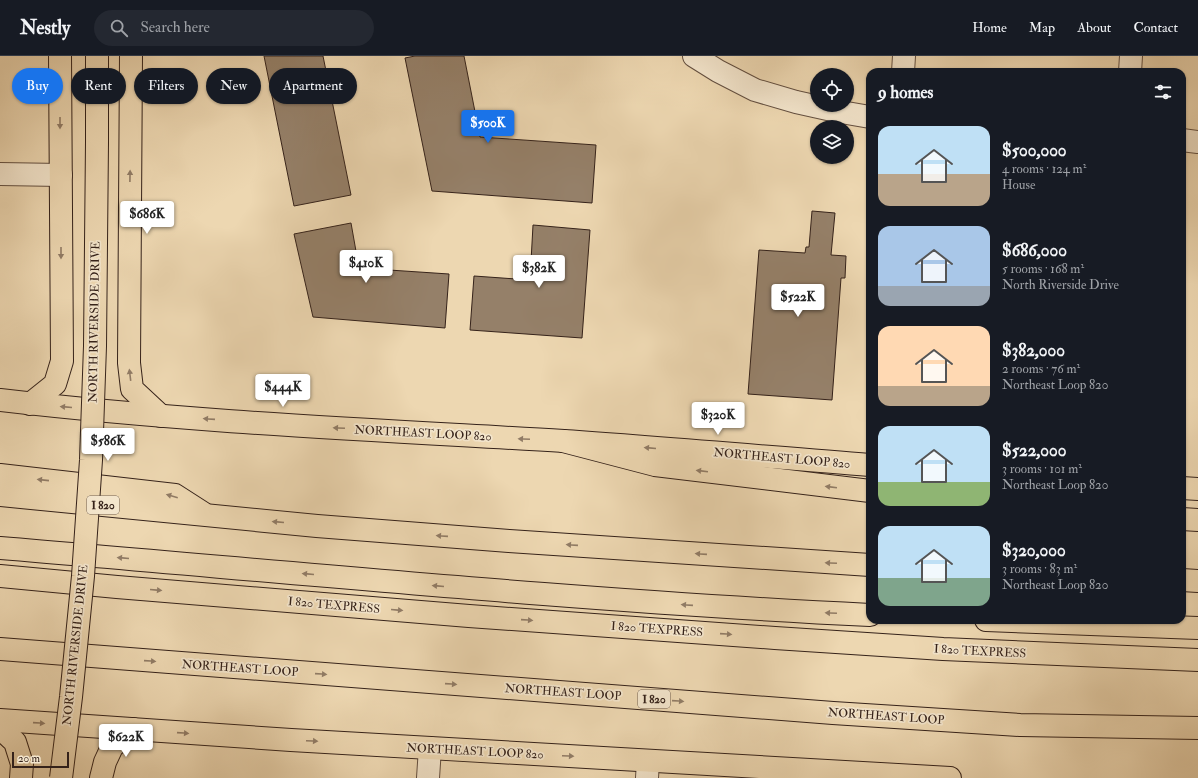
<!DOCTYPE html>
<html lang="en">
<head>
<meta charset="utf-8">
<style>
  :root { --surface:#171b24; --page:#242831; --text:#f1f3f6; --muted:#9ea1a6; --line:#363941; --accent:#1a73e8 }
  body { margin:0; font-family:"IM FELL Double Pica",serif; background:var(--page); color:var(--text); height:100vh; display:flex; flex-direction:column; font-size:15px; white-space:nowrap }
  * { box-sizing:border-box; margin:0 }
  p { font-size:13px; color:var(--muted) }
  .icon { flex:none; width:22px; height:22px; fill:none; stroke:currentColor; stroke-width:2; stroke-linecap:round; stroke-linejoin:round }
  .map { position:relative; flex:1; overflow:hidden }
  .panel { position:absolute; left:866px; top:12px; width:320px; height:556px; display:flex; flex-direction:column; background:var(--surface); border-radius:12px; box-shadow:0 1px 3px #0004 }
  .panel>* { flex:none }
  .top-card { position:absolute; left:12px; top:12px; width:380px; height:36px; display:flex; gap:8px }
  .controls { position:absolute; left:810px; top:12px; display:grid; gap:8px }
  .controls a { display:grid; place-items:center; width:44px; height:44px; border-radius:50%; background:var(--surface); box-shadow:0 1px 3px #0004; font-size:20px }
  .scale { position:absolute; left:12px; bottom:10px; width:57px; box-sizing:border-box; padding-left:4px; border:2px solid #35221a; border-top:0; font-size:11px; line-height:14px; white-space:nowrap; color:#35221a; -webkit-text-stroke:3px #f3e5cc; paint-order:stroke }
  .price { position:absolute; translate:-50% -34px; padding:0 9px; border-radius:4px; background:#fff; color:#222; font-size:13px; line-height:26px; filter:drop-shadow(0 1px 2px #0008) }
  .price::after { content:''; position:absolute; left:50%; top:24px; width:12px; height:9px; margin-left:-6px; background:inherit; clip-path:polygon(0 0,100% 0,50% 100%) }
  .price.current { background:var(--accent); color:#fff }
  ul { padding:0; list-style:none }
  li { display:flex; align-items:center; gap:12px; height:100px; padding:0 12px }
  li span { display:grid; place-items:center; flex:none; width:112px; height:80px; border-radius:12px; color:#555 }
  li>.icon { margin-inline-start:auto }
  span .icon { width:48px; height:48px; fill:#fffc; stroke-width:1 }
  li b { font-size:17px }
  h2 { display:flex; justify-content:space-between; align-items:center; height:48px; padding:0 12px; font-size:17px }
  .pill { padding:0 14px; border-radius:18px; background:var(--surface); box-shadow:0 1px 3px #0004; font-size:14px; line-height:36px }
  .pill.current { background:var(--accent); color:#fff }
  header { display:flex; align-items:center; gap:24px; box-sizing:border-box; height:56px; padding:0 20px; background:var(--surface); border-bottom:1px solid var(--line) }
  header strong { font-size:19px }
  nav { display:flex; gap:22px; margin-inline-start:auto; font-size:14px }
  .search { width:280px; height:36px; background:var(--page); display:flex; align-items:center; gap:10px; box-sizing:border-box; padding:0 14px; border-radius:22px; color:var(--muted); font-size:15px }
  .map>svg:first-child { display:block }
  .building { fill:#958069; stroke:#35221a }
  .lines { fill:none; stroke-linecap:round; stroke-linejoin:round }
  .minor-casing { stroke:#634f40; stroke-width:24 }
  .major-casing { stroke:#35221a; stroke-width:24 }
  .highway-casing { stroke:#35221a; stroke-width:24 }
  .minor { stroke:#f3e5cc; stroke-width:22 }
  .major { stroke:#edd7b1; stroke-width:22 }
  .highway { stroke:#edd7b1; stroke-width:22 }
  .major-bridge-casing { stroke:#35221a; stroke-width:24; stroke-linecap:butt }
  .major-bridge { stroke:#edd7b1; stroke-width:22 }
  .oneway { fill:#917c66 }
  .labels { text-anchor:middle; stroke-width:3.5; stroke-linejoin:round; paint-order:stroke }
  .shield { fill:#f3e5cc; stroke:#6e5c4f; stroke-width:1 }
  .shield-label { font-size:11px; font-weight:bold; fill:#35221a }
  .street-label { font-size:12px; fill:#35221a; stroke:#f3e5cc }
</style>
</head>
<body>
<header>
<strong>Nestly</strong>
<div class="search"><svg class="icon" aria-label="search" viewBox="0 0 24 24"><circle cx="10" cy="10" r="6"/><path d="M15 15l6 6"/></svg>Search here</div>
<nav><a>Home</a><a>Map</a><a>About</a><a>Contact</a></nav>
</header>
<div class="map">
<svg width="1198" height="722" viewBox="0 0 1198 722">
  <rect width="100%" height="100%" fill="#edd7b1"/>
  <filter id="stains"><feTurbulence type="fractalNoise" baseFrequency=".005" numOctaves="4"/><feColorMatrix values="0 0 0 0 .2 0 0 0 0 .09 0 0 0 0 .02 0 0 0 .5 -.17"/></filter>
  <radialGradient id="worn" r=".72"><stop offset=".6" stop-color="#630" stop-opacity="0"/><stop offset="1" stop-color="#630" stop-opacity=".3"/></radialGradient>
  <g class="building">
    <polygon points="264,0 323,0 351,139 294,150"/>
    <polygon points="415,0 464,0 480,81 596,89 592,147 432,135 405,2"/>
    <polygon points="812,155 835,157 831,199 846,200 845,222 841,222 832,344 748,338 759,194 805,197 806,191 809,191"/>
    <polygon points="351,167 359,212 449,218 445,272 313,261 294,178"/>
    <polygon points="533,169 590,174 582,282 470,274 474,220 530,224"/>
  </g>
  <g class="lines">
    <defs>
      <g id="minor">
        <polyline points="694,0 718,15 755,34 796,46 841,56 870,61"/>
        <polyline points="903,16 904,0"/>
        <polyline points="1130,16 1131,0"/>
        <polyline points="1182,84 1198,86"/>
        <polyline points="0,118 61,119"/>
        <polyline points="428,722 430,692"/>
        <polyline points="647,722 648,705"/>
      </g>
      <g id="major">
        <polyline points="131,0 129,307 132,333 161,360"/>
        <polyline points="97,86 97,0"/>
        <path d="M0,344C187,366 376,374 564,385C666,392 768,401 870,409"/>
        <polyline points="30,348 55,328 62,305 60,0"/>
        <polyline points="1182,432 1198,433"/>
        <polyline points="0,664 291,684 950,722"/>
        <polyline points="0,672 15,686 22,708 21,722"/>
        <polyline points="101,722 105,706 112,691 133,673"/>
      </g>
      <g id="highway">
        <polyline points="563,385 655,409 870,435"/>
        <polyline points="0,419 175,439 203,457"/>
        <polyline points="0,439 317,470 509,485 870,509"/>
        <polyline points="1182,463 1198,464"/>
        <path d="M0,492C290,516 579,545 870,559"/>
        <polyline points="0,520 117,531 469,560 775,582 943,593 1198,604"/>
        <polyline points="1182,524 1198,525"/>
        <polyline points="986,564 1198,572"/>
        <polyline points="0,593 833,657 1020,669 1198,672"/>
      </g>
    </defs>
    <use href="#minor" class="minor-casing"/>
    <use href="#major" class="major-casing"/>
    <use href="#highway" class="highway-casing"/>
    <use href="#minor" class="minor"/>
    <use href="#major" class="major"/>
    <use href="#highway" class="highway"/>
    <defs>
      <polyline id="major-bridge" points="61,722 71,641 83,520 91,404 95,290 97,86"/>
    </defs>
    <use href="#major-bridge" class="major-bridge-casing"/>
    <use href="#major-bridge" class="major-bridge"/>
  </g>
  <defs><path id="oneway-solid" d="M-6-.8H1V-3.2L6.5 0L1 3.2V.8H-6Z"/></defs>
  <g class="oneway">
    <use href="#oneway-solid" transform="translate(60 67) rotate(90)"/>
    <use href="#oneway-solid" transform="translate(130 120) rotate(-89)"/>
    <use href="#oneway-solid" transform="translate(61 197) rotate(90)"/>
    <use href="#oneway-solid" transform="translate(130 319) rotate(-97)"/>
    <use href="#oneway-solid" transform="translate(66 351) rotate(-175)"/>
    <use href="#oneway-solid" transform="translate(209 363) rotate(-176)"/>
    <use href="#oneway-solid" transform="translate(339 372) rotate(-177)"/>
    <use href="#oneway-solid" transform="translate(524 383) rotate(-177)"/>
    <use href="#oneway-solid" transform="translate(650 392) rotate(-175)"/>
    <use href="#oneway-solid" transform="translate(702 415) rotate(-173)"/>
    <use href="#oneway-solid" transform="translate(43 424) rotate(-174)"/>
    <use href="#oneway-solid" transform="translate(831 431) rotate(-173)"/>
    <use href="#oneway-solid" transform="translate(172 440) rotate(-164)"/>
    <use href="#oneway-solid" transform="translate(278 466) rotate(-175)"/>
    <use href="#oneway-solid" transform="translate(442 480) rotate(-176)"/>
    <use href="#oneway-solid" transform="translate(572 489) rotate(-176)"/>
    <use href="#oneway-solid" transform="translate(701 498) rotate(-176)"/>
    <use href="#oneway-solid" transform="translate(123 502) rotate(-175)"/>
    <use href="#oneway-solid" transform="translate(831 507) rotate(-177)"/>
    <use href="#oneway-solid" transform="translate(308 518) rotate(-175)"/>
    <use href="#oneway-solid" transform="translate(438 530) rotate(-175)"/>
    <use href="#oneway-solid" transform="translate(156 534) rotate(5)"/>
    <use href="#oneway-solid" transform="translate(687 549) rotate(-176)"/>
    <use href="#oneway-solid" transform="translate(397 554) rotate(5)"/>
    <use href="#oneway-solid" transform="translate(831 557) rotate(-177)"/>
    <use href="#oneway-solid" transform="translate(527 564) rotate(4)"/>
    <use href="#oneway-solid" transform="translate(726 578) rotate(4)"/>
    <use href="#oneway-solid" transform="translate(150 605) rotate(4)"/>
    <use href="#oneway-solid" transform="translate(321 618) rotate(4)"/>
    <use href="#oneway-solid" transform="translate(451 628) rotate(4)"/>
    <use href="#oneway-solid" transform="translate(678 645) rotate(4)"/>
    <use href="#oneway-solid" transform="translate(39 667) rotate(4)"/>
    <use href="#oneway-solid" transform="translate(183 677) rotate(4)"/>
    <use href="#oneway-solid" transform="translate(312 685) rotate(3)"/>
    <use href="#oneway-solid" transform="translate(568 700) rotate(3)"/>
  </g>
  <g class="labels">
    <g class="shield">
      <rect x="87" y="440" width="32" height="18" rx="3"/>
      <rect x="638" y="634" width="32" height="18" rx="3"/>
    </g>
    <g class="shield-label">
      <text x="103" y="453">I 820</text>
      <text x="654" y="647">I 820</text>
    </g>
    <g class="street-label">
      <text transform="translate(94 266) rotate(-89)" y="4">NORTH RIVERSIDE DRIVE</text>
      <text transform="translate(423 377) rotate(3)" y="4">NORTHEAST LOOP 820</text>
      <text transform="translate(782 402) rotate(5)" y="4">NORTHEAST LOOP 820</text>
      <text transform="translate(334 549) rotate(5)" y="4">I 820 TEXPRESS</text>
      <text transform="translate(657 573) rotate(4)" y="4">I 820 TEXPRESS</text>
      <text transform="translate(75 589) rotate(-84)" y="4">NORTH RIVERSIDE DRIVE</text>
      <text transform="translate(980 595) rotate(3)" y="4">I 820 TEXPRESS</text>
      <text transform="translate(240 612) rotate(4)" y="4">NORTHEAST LOOP</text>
      <text transform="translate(563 636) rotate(4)" y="4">NORTHEAST LOOP</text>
      <text transform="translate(886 660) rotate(4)" y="4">NORTHEAST LOOP</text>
      <text transform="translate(475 695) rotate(3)" y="4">NORTHEAST LOOP 820</text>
    </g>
  </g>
  <rect width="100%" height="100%" filter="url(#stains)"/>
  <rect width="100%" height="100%" fill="url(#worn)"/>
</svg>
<div class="controls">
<a><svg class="icon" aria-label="locate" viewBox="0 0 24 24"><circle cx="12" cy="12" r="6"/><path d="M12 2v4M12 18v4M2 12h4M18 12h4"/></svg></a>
<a><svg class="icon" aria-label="layers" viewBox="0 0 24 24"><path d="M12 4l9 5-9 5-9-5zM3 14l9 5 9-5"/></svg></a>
</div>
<div class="scale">20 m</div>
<b class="price current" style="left:488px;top:88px">$500K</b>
<b class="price" style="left:147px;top:179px">$686K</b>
<b class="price" style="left:366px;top:228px">$410K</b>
<b class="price" style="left:539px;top:233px">$382K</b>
<b class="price" style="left:798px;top:262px">$522K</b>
<b class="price" style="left:283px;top:352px">$444K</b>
<b class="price" style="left:718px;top:380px">$320K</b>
<b class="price" style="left:108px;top:406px">$586K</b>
<b class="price" style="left:126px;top:702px">$622K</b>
<div class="top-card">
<a class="pill current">Buy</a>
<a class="pill">Rent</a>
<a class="pill">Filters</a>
<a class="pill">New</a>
<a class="pill">Apartment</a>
</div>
<section class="panel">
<h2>9 homes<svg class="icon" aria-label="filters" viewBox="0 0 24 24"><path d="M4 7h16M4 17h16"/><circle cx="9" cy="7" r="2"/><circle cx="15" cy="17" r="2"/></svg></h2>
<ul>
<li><span style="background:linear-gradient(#bfe0f5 60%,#b9a48a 0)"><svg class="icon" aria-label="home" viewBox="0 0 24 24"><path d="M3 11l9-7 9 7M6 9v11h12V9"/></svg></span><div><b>$500,000</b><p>4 rooms · 124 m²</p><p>House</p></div></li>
<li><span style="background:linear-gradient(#a9c7e8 75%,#9aa5b1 0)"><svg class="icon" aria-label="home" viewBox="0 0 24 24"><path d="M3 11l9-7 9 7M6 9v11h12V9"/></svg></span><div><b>$686,000</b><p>5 rooms · 168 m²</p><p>North Riverside Drive</p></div></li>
<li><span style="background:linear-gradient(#ffd9b3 75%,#b9a48a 0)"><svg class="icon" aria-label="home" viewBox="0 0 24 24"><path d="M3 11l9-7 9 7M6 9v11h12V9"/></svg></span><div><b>$382,000</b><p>2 rooms · 76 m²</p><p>Northeast Loop 820</p></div></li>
<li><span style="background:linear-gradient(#bfe0f5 70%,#8fb573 0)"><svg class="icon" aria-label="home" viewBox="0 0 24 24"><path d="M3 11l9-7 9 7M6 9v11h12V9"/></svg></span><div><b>$522,000</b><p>3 rooms · 101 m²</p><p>Northeast Loop 820</p></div></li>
<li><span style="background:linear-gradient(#bfe0f5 65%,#7fa58c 0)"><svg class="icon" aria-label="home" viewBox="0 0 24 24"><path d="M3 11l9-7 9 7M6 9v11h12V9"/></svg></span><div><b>$320,000</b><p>3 rooms · 83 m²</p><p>Northeast Loop 820</p></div></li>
</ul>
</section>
</div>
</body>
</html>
